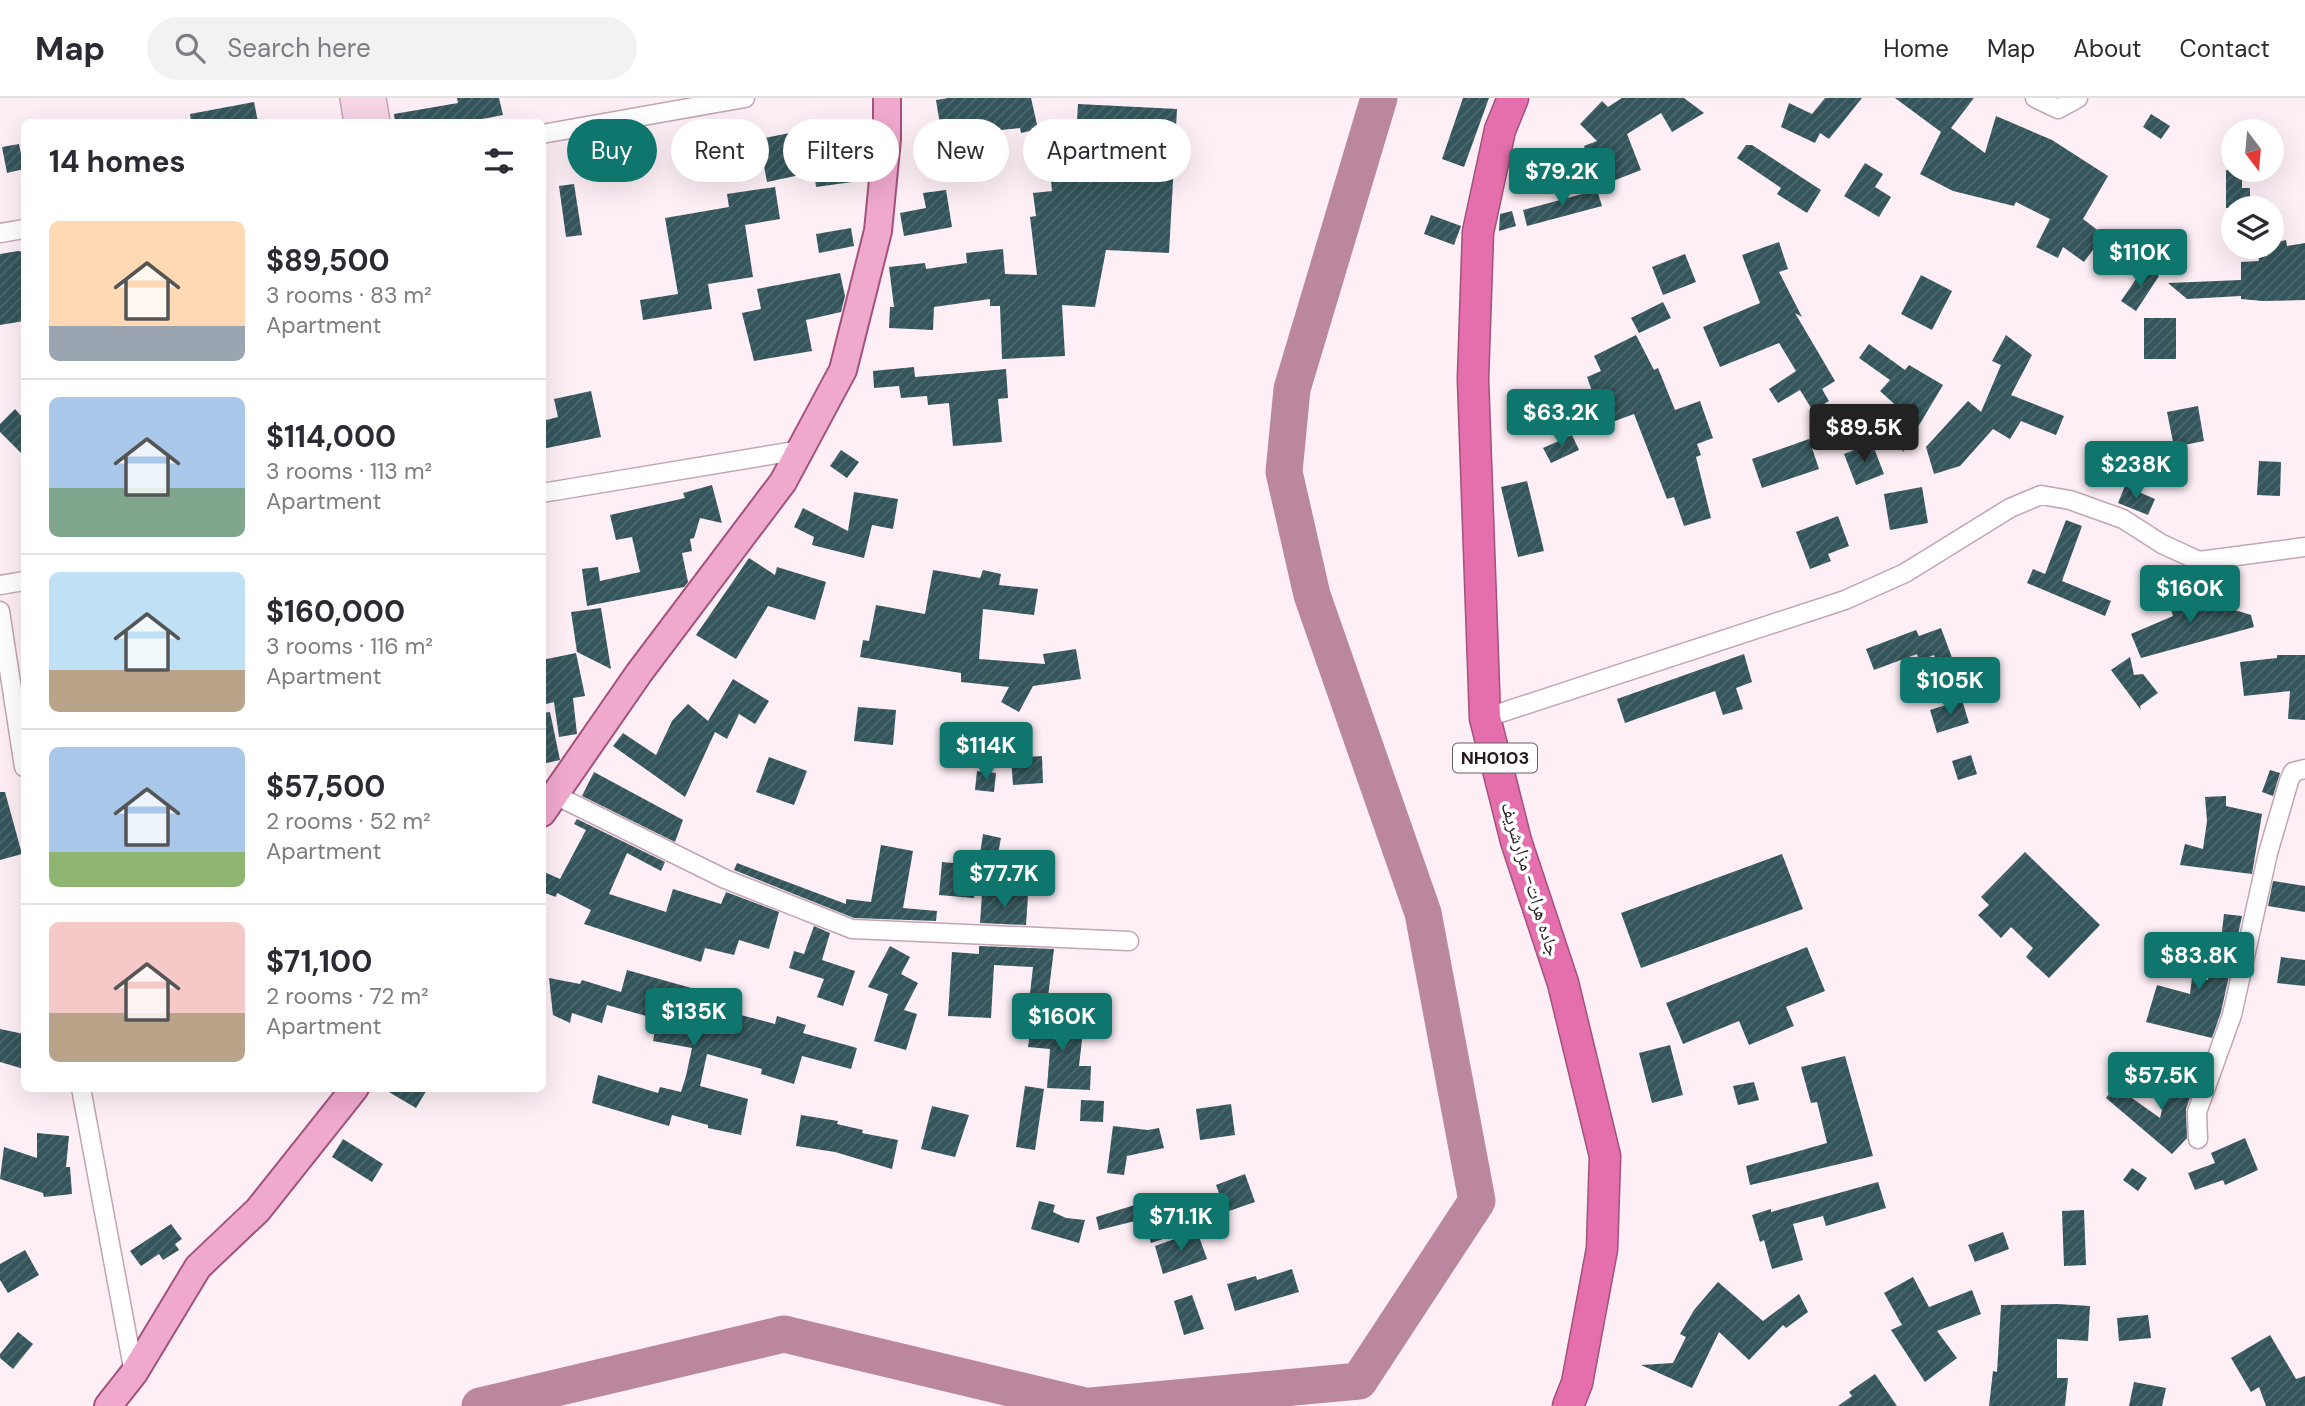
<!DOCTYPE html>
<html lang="en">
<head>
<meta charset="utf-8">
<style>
  :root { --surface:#fff; --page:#f2f2f3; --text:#2b2b33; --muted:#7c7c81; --line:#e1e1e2; --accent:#0f766e }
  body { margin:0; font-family:"DM Sans","Noto Naskh Arabic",sans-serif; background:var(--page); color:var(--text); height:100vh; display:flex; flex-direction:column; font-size:26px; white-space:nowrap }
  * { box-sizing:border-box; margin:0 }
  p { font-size:23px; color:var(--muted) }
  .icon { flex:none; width:38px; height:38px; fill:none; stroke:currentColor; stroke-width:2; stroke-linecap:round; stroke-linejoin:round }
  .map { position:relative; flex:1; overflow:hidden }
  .sheet { position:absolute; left:21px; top:21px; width:525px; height:973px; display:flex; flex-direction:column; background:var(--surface); border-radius:10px; box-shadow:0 7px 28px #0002 }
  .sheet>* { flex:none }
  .guide { position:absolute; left:567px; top:21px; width:665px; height:63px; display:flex; gap:14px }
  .needle { width:46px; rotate:164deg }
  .controls { position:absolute; left:2221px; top:21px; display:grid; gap:14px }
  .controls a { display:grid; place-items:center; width:63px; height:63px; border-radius:50%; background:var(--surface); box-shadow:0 7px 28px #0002; font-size:35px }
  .price { position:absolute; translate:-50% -60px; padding:0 16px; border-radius:7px; background:var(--accent); color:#fff; font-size:23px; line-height:46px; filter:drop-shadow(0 2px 4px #0008) }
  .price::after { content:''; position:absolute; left:50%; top:42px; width:21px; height:16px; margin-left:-10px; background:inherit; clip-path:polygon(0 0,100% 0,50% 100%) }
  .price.active { background:#222; color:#fff }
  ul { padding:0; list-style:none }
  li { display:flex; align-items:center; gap:21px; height:175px; padding:0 28px }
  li+li { border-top:2px solid var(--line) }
  li span { display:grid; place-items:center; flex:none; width:196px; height:140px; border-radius:10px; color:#555 }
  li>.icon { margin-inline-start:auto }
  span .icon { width:84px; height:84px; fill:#fffc; stroke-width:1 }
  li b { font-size:30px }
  h2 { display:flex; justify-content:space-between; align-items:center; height:84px; padding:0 28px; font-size:30px }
  .pill { padding:0 24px; border-radius:32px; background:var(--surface); box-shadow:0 7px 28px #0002; font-size:24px; line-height:63px }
  .pill.active { background:var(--accent); color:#fff }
  header { display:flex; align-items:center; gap:42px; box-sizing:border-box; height:98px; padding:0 35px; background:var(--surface); border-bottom:2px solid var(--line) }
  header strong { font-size:33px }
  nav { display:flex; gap:38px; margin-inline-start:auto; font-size:24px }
  .search { width:490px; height:63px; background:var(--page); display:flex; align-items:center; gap:18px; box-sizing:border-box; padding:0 24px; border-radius:38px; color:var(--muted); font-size:26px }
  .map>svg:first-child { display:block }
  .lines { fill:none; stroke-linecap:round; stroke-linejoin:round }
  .river { stroke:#bb879f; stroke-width:37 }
  .building { fill:url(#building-hatch) }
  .street-casing { stroke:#c3a4b2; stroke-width:21 }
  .secondary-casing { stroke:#c3a4b2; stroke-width:26 }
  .primary-casing { stroke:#a2527b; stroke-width:30 }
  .highway-casing { stroke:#a2527b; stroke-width:33 }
  .street { stroke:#fff; stroke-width:18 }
  .secondary { stroke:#f7d4e6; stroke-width:23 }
  .primary { stroke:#efa9cd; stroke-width:26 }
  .highway { stroke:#e46fac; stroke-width:30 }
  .labels { text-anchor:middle; stroke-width:7; stroke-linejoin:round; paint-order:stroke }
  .shield { fill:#fff; stroke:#685f63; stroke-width:2 }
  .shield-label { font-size:18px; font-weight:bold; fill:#271b20 }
  .street-label { font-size:19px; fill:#271b20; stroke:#fff }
</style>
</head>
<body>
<header>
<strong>Map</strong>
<div class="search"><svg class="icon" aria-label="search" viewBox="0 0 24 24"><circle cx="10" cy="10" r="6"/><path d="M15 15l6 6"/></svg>Search here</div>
<nav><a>Home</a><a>Map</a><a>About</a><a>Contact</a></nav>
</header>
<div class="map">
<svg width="2305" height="1308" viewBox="0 0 2305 1308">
  <defs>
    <pattern id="building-hatch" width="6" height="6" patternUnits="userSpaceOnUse" patternTransform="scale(1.75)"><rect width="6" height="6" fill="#33555b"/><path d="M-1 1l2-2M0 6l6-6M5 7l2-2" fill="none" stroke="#4f696e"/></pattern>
  </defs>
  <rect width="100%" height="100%" fill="#fdeff5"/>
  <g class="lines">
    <g class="river">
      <polyline points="480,1308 784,1236 1085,1308"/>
      <polyline points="1091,1308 1359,1283 1477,1103 1423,815 1312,497 1284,374 1292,291 1379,0"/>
    </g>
  </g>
  <g class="building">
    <polygon points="457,0 499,0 503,17 467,24 395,24 394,16 458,5"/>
    <polygon points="948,0 1031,0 1038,31 1021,35 1020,30 991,33 992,41 971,46 970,35 942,39 936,2"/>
    <polygon points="1463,0 1489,0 1464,69 1442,61"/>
    <polygon points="1622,0 1684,0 1704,15 1672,34 1661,15 1627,36 1641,72 1600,88 1584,48 1597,43 1580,26 1602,3 1608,9"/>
    <polygon points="1825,0 1862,0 1829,41 1820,35 1815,45 1781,29 1789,5 1812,16"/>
    <polygon points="1895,0 1974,0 1951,30 1985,55 1996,18 2052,42 2108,78 2083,121 2104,137 2084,164 2063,149 2058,160 2036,149 2050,121 2016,104 2014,108 1953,93 1920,76 1941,34"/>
    <polygon points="254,4 258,24 191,24 190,16"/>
    <polygon points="1078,6 1177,11 1169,155 1106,152 1095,209 1062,207 1065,258 1002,261 1000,208 990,208 990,201 934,209 933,232 889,230 890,209 894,209 889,169 925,165 926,171 967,165 966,155 1003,151 1005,176 1037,177 1030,119 1036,118 1033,95 1052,93 1049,61 1075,58"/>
    <polygon points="2151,16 2170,28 2161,41 2143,29"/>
    <polygon points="865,29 869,61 867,82 816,89 814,74 767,84 759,41 800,33 801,38"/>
    <polygon points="19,46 24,71 7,75 2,49"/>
    <polygon points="1746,47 1752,47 1821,92 1807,115 1777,96 1781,90 1737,60"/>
    <polygon points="1865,65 1883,76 1875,89 1891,99 1879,119 1844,98"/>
    <polygon points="2226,72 2242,72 2242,90 2250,90 2250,110 2226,110"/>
    <polygon points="574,86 582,137 566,139 559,88"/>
    <polygon points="775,89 780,121 745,127 753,179 708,186 712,211 643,222 640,202 678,196 665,120 729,109 727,96"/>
    <polygon points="946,92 952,129 904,138 900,115 926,110 923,95"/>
    <polygon points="1597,92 1602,108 1527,128 1523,112"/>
    <polygon points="1512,113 1516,128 1499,133 1500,116"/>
    <polygon points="1431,117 1461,128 1454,147 1424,136"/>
    <polygon points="851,130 854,148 819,155 816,136"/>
    <polygon points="2286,142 2287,148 2305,145 2305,202 2263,203 2241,201 2241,198 2187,201 2168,185 2241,182 2241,164 2259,163 2257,149 2272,149 2272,145"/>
    <polygon points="1779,144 1788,171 1779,174 1802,219 1795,215 1835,283 1822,291 1829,303 1813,313 1800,292 1778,305 1769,291 1796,273 1779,245 1720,269 1703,229 1760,205 1742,157"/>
    <polygon points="18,153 24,154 24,223 0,227 0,156"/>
    <polygon points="1685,156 1696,184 1663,197 1652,169"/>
    <polygon points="2145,168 2159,178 2136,213 2121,203"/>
    <polygon points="840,175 845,198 841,214 806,222 812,253 754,263 742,215 761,211 757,191"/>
    <polygon points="1921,177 1952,193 1932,232 1901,216"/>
    <polygon points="1663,204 1671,220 1639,235 1631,220"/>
    <rect x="2144" y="220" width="32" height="41"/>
    <polygon points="1636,237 1654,272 1658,270 1675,312 1700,303 1713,340 1697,346 1701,357 1696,359 1711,420 1684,428 1674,399 1667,401 1634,316 1604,327 1587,279 1601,273 1594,258"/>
    <polygon points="2006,237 2032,257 2011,297 2064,318 2056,337 2021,323 2010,341 1993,331 1960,368 1934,376 1926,349 1968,303 1981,314 2001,267 1992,263"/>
    <polygon points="1869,246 1905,272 1909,267 1943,287 1903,354 1890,318 1903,314 1880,293 1890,282 1859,260"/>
    <polygon points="914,269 915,279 1006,271 1008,300 998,301 1002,344 953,348 949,305 928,307 927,298 901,300 899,288 874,290 873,273"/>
    <polygon points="591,293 601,339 542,351 542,323 558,319 554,301"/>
    <polygon points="2198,308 2204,343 2174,349 2167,314"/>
    <polygon points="15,311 24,321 24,358 0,334 0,326"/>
    <polygon points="1572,337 1579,352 1551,365 1543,350"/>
    <polygon points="1809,341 1819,371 1762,390 1752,361"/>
    <polygon points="1872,345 1884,376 1856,387 1844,356"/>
    <polygon points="841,352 859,364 847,380 830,368"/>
    <polygon points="2259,363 2281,364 2280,398 2257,397"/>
    <polygon points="1527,383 1544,453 1518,459 1501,389"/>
    <polygon points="712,387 722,425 700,420 694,440 690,441 692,453 682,455 688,484 684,489 587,508 582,471 598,469 600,483 640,474 632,439 616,442 610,417 685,400 683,395"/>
    <polygon points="2125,388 2155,401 2148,417 2118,405"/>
    <polygon points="1922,389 1928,425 1890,432 1884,396"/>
    <polygon points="854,394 898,401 893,431 872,427 864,460 812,447 814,439 794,429 803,410 848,433"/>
    <polygon points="1838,418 1849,448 1828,456 1831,463 1810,471 1796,434"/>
    <polygon points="2066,422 2082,428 2062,483 2111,503 2105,518 2027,485 2033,471 2045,476"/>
    <polygon points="749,460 775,477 777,469 826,484 815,522 768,508 736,561 696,537"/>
    <polygon points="933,472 980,480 983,472 1001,476 999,487 1038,491 1034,517 983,511 979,561 1045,566 1043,556 1076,551 1081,581 1033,588 1019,614 1001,604 1009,589 961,584 961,575 860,559 863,542 869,543 876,507 925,516"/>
    <polygon points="2190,490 2193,499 2251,517 2254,529 2141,560 2131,536 2173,518 2166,497"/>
    <polygon points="601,510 611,571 577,554 571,514"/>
    <polygon points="1941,530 1954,565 1939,570 1934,557 1919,563 1917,556 1874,572 1866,551 1916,532 1919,538"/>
    <polygon points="576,555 585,598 573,600 577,636 559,639 554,604 542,607 542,562"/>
    <polygon points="1744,556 1752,584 1736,590 1743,611 1723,617 1715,593 1625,625 1617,601"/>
    <polygon points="2277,557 2305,557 2305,622 2288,621 2290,593 2244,598 2240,564 2277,560"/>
    <polygon points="2130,559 2134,577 2143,576 2158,595 2140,608 2141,612 2111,572"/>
    <polygon points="733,581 769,603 755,626 739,616 727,641 715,634 685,699 613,648 623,635 656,657 672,623 688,606 708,623"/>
    <polygon points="1962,602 1969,625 1937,635 1930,612"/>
    <polygon points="858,609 896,612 893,647 854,643"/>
    <polygon points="550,614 560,662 542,666 542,615"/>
    <polygon points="1971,657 1977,676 1958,682 1952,663"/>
    <polygon points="1042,658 1043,685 1013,687 1011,660"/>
    <polygon points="769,659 807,673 794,707 756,694"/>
    <polygon points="2270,672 2280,675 2273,698 2262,694"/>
    <polygon points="977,673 996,675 994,694 975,692"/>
    <polygon points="594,674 683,722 675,744 582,698"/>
    <polygon points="0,694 5,694 22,756 0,762"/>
    <polygon points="2226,698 2226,708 2262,716 2252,776 2180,767 2185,746 2203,751 2207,723 2205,699"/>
    <polygon points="577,721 665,764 661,773 627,755 609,796 666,814 673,791 721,806 726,794 779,814 769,851 739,842 734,857 705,850 701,864 584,826 591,812 557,795 556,799 542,794 542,773 560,781 586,732 574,726"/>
    <polygon points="983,736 1001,740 996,766 979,763"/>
    <polygon points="881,747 913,753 903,810 937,813 936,823 854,820 734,772 737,765 846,806 846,801 871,804"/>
    <polygon points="2025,754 2100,827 2049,880 2026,859 2033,850 2011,829 2001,840 1978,817 1989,807 1981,799"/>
    <polygon points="1782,756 1803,811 1641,870 1621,815"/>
    <polygon points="942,764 977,767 974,800 939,797"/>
    <polygon points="2273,783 2305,788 2305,814 2268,808"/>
    <polygon points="982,796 1028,798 1026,827 980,825"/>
    <polygon points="2224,816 2242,818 2221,914 2212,940 2146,924 2157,887 2190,896 2192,880 2208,882 2211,858 2219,859"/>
    <polygon points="814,828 830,835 822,862 855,873 843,908 817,899 824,881 789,870 794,853 804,856"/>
    <polygon points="890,848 910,859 901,876 918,885 904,912 917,916 906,952 874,943 888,896 868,889"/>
    <polygon points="979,848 1054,851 1046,915 1028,913 1033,869 994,867 991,920 948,918 952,854 979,856"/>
    <polygon points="1807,849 1825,893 1786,909 1794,928 1749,947 1739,923 1683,946 1666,905"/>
    <polygon points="2281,859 2305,862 2305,888 2277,885"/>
    <polygon points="627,872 702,893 697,916 731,923 733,915 775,926 777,918 806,927 803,935 857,950 851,971 802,958 794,986 761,976 762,971 707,956 700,988 748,1001 741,1037 708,1030 708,1027 672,1017 669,1028 592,1005 598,977 658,995 660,989 681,994 686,978 692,950 653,943 657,921 607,907 602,925 572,915 570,925 553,917 549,880 580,886 582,882 621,894"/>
    <polygon points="1032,920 1084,925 1079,968 1091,968 1090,992 1047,990 1050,951 1028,949"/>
    <polygon points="0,931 24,936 24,971 0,964"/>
    <polygon points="1670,947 1683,997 1652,1005 1639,955"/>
    <polygon points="1845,958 1873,1058 1750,1087 1746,1068 1827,1045 1817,1004 1811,1005 1801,969"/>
    <polygon points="2172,973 2197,979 2186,1011 2187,1040 2172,1056 2106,1000 2115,988 2160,1020"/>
    <polygon points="1754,984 1759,1002 1738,1007 1733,988"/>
    <polygon points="1025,988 1044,991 1035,1052 1016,1049"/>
    <polygon points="382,990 428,990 416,1010"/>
    <polygon points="1081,1002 1104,1003 1103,1024 1080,1023"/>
    <polygon points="1231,1006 1235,1037 1200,1042 1196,1011"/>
    <polygon points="932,1008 969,1017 955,1059 921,1051"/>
    <polygon points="801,1017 838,1023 837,1026 863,1032 862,1035 898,1042 892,1071 835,1054 796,1048"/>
    <polygon points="1113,1028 1148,1032 1159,1030 1164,1050 1127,1058 1124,1077 1107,1075"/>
    <polygon points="37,1035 69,1038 66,1069 70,1069 72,1096 44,1099 43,1095 0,1081 4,1049 37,1060"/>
    <polygon points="2245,1040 2258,1072 2225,1087 2223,1082 2195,1092 2188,1075 2215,1065 2211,1055"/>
    <polygon points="343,1041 383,1066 372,1084 332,1059"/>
    <polygon points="2132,1070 2147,1080 2138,1093 2123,1082"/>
    <polygon points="1245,1076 1255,1104 1226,1114 1216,1087"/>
    <polygon points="1878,1084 1886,1110 1826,1128 1823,1118 1793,1126 1803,1162 1772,1171 1764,1142 1760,1144 1752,1117 1771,1111 1771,1114"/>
    <polygon points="1154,1101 1166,1140 1151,1145 1143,1121 1099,1132 1096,1119"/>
    <polygon points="1039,1103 1055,1107 1053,1114 1066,1120 1085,1122 1079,1145 1031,1131"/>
    <polygon points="2084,1112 2086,1167 2064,1168 2062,1113"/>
    <polygon points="171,1126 182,1141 175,1146 179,1152 163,1162 159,1156 141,1168 130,1153"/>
    <polygon points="1197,1133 1207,1161 1163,1176 1155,1148"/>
    <polygon points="2003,1134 2009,1151 1975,1164 1968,1147"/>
    <polygon points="25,1152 39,1177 8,1195 0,1182 0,1166"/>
    <polygon points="1292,1171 1299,1194 1235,1213 1227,1186 1256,1178 1257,1182"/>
    <polygon points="1913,1179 1929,1209 1972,1192 1981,1216 1937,1233 1957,1260 1925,1284 1891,1232 1902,1227 1884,1195"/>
    <polygon points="1718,1184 1763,1223 1799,1196 1808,1214 1786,1230 1783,1227 1749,1262 1719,1234 1692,1290 1641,1267 1673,1265 1686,1239 1680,1236 1694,1212"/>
    <polygon points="1192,1197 1204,1231 1184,1237 1174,1203"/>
    <polygon points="2057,1206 2090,1208 2088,1243 2057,1241 2057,1280 2068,1280 2065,1308 1989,1308 1993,1273 1997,1274 2001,1207"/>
    <polygon points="2148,1217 2151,1240 2119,1243 2117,1220"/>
    <polygon points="18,1234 33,1246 13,1271 0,1260 0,1256"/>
    <polygon points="2270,1237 2296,1281 2305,1278 2305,1308 2266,1308 2259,1289 2251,1294 2231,1260"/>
    <polygon points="1875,1276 1897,1308 1838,1308 1852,1298 1849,1294"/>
    <polygon points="2134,1284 2166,1290 2162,1308 2129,1308"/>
  </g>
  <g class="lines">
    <defs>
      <g id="street">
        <polyline points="2035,0 2058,11 2078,0"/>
        <polyline points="542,36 745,0"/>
        <polyline points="0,135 24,131"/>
        <polyline points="542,395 801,352"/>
        <polyline points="0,487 24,483"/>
        <polyline points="0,513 24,669"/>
        <polyline points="1485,620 1845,502 1905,475 2010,410 2041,397 2070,402 2123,421 2162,446 2199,463 2305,449"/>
        <polyline points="555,697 725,781 852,831 1129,843"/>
        <polyline points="81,990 134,1275"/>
        <polyline points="2198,1041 2197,1014 2232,917 2268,755 2289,683 2293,674 2305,671"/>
      </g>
      <g id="secondary">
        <polyline points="352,0 356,24"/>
        <polyline points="374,0 378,24"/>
      </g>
      <g id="primary">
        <polyline points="542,715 639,575 783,384 843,272 878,133 887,41 887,0"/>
        <polyline points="108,1308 134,1275 198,1169 258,1112 355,990"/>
      </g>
      <polyline id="highway" points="1513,0 1500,32 1478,134 1473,281 1485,620 1516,743 1563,885 1605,1058 1602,1151 1577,1285 1568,1308"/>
    </defs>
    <use href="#street" class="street-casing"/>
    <use href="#secondary" class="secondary-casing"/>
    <use href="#primary" class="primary-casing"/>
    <use href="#highway" class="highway-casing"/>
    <use href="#street" class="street"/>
    <use href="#secondary" class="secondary"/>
    <use href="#primary" class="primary"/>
    <use href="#highway" class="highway"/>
  </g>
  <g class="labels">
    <rect class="shield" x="1453" y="645.5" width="84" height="29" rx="5"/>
    <g class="shield-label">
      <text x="1495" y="666">NH0103</text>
    </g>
    <g class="street-label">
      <text transform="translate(1531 781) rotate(73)" y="7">جاده هرات- مزارشریف</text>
    </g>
  </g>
</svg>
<div class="controls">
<a><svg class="needle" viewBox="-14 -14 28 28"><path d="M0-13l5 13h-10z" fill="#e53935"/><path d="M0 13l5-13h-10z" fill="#7c7c81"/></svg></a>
<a><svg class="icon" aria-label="layers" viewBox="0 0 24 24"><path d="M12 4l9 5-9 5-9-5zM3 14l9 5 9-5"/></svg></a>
</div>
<b class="price" style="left:1562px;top:110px">$79.2K</b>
<b class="price" style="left:2140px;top:191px">$110K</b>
<b class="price" style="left:1561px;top:351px">$63.2K</b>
<b class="price active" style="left:1864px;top:366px">$89.5K</b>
<b class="price" style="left:2136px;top:403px">$238K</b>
<b class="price" style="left:2190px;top:527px">$160K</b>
<b class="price" style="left:1950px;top:619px">$105K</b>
<b class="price" style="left:986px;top:684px">$114K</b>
<b class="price" style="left:1004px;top:812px">$77.7K</b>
<b class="price" style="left:2199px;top:894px">$83.8K</b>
<b class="price" style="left:694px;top:950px">$135K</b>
<b class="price" style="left:1062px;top:955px">$160K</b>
<b class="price" style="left:2161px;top:1014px">$57.5K</b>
<b class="price" style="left:1181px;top:1155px">$71.1K</b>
<div class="guide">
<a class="pill active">Buy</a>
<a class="pill">Rent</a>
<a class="pill">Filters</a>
<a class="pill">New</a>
<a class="pill">Apartment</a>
</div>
<section class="sheet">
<h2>14 homes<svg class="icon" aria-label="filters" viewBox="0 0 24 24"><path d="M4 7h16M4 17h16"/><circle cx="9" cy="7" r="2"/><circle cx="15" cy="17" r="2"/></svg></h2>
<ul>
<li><span style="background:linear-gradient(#ffd9b3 75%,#9aa5b1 0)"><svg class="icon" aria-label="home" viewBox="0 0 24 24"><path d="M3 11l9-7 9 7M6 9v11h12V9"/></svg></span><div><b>$89,500</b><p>3 rooms · 83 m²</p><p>Apartment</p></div></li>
<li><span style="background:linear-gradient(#a9c7e8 65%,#7fa58c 0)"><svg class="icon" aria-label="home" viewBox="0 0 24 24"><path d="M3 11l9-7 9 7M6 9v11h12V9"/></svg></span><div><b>$114,000</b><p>3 rooms · 113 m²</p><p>Apartment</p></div></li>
<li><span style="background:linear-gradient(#bfe0f5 70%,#b9a48a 0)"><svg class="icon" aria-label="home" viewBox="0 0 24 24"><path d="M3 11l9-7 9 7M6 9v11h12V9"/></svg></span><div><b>$160,000</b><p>3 rooms · 116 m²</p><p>Apartment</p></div></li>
<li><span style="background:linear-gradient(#a9c7e8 75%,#8fb573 0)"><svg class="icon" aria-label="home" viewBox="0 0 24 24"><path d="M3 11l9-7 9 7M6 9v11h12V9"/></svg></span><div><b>$57,500</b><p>2 rooms · 52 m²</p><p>Apartment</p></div></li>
<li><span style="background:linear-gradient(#f6c9c9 65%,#b9a48a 0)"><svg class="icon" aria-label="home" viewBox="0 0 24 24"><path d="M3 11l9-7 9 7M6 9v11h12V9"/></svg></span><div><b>$71,100</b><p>2 rooms · 72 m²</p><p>Apartment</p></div></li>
</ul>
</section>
</div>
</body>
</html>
